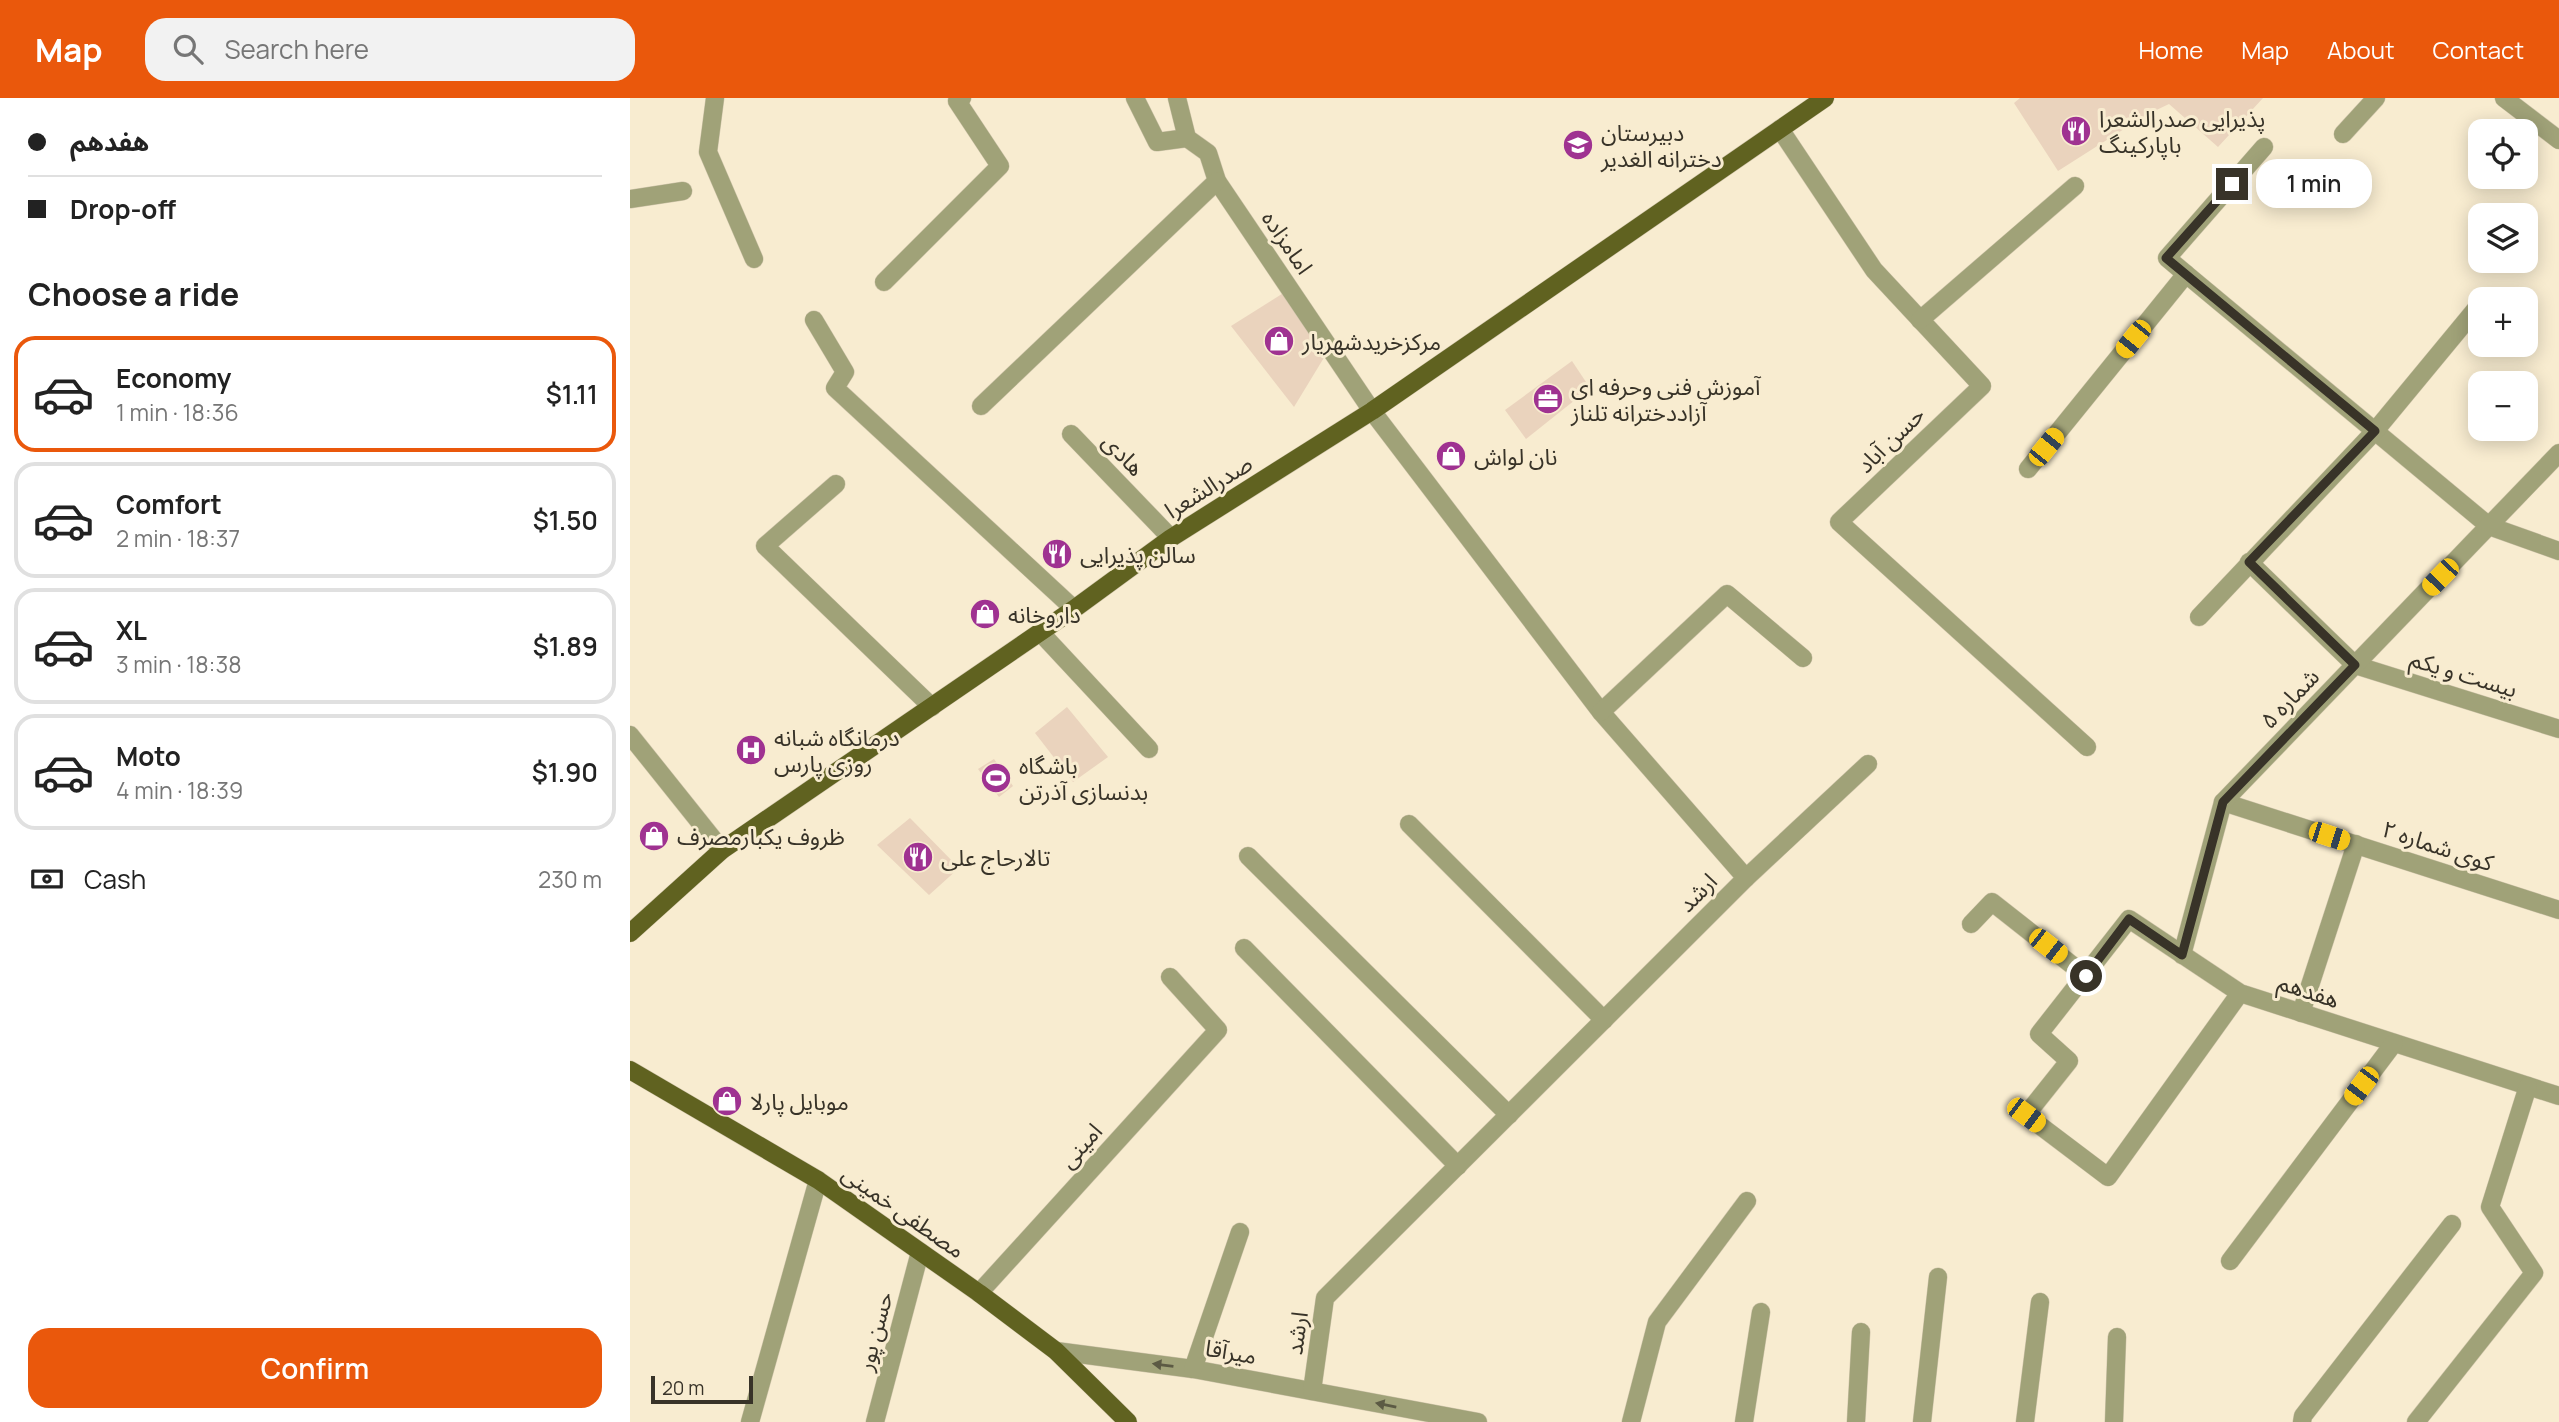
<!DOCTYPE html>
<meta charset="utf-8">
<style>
:root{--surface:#fff;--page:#f2f2f2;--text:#222;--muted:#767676;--line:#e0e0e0;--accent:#ea580c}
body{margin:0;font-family:Manrope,"Noto Sans Arabic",sans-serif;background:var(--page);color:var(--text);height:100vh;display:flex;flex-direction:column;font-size:26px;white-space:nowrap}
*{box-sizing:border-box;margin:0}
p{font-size:23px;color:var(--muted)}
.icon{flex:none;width:38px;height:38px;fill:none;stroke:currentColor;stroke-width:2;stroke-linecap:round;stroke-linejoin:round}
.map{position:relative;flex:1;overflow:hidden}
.drawer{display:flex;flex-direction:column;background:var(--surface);width:630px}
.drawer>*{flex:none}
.top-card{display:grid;align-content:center;height:154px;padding:0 28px;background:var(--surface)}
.buttons{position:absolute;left:1838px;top:21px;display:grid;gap:14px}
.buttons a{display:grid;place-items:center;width:70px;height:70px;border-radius:14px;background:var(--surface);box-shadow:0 4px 18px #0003;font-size:35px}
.scale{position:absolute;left:21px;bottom:18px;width:102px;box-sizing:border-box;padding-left:7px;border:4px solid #383328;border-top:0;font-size:19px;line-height:24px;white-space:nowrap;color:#383328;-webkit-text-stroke:5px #f8ecd0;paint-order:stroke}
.end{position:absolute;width:32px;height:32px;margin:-16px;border:9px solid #383328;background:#fff;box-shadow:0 0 0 4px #fff}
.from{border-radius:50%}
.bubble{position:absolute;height:49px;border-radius:21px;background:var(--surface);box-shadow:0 4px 18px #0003;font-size:23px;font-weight:600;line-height:49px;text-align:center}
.car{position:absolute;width:21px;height:42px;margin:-21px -10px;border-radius:9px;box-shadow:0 0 5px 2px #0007;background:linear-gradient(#f5c518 24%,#345 0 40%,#f5c518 0 76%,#345 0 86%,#f5c518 0)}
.top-card b{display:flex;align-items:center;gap:24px;height:66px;font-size:26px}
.top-card b+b{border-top:2px solid var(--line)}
.top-card i{width:18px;height:18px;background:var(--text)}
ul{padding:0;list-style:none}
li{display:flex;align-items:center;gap:21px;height:116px;margin:0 14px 10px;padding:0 14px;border:4px solid var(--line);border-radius:21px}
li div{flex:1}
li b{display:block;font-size:26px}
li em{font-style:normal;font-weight:600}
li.active{border-color:var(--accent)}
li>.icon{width:63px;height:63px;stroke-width:1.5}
h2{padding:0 28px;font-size:32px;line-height:84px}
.pay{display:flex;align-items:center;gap:18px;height:77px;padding:0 28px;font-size:26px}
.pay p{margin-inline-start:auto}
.action{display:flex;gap:14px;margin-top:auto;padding:14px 28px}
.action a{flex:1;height:80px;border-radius:21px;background:var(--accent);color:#fff;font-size:28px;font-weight:600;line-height:80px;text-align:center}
header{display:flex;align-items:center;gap:42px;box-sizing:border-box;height:98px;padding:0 35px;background:var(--accent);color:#fff}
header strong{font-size:33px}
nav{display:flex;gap:38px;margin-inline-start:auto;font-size:24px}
.search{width:490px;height:63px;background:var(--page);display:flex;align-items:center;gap:18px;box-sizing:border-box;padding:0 24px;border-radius:21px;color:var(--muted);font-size:26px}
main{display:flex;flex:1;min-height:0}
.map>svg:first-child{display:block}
</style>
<header>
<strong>Map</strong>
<div class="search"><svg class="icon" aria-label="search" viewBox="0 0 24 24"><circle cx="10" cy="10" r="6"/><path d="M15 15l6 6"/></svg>Search here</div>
<nav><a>Home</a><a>Map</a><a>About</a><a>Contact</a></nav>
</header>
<main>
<section class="drawer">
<div class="top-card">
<b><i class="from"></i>هفدهم</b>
<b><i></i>Drop-off</b>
</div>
<h2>Choose a ride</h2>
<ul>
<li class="active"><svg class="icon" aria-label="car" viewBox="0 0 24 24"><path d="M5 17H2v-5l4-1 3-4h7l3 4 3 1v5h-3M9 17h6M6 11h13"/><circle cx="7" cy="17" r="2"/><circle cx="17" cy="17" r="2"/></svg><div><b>Economy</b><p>1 min · 18:36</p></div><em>$1.11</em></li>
<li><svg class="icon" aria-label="car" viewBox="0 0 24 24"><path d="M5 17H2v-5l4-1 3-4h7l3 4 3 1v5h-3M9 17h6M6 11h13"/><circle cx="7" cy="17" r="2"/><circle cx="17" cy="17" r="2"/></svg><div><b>Comfort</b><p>2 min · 18:37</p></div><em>$1.50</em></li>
<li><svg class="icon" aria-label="car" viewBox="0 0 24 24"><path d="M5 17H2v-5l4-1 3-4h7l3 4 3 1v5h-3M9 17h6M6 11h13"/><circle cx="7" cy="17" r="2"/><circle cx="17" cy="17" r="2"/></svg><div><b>XL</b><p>3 min · 18:38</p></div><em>$1.89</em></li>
<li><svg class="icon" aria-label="car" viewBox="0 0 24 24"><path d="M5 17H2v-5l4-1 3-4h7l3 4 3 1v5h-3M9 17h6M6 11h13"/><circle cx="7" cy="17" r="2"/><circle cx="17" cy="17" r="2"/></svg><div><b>Moto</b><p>4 min · 18:39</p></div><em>$1.90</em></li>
</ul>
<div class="pay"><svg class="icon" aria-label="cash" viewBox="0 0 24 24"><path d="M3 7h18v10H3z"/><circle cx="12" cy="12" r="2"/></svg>Cash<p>230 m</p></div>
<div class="action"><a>Confirm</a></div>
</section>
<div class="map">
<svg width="1929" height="1324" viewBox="0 0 1929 1324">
<rect width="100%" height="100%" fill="#f8ecd0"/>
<g fill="#ead3bd">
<path d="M1390,0h243l-45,49 -49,-43 -23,11 -88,56 -44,-68z"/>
<path d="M655,194l40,64 -31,51 -63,-81z"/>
<path d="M942,263l18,27 -64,51 -21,-29z"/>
<path d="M437,609l41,50 -35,25 -38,-49z"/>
<path d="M364,661l19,27 -14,11 -21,-28z"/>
<path d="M280,720l49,50 -30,27 -52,-50z"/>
</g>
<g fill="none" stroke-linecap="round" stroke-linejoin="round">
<g stroke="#d2c7ae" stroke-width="19">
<g id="minor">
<path d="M85,0l-7,54 46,107"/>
<path d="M505,0l22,44 30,-4"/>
<path d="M547,0l10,40 21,15 9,28 155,230 229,301 145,166"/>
<path d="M1874,0l55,42"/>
<path d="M1150,31l94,141 108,116 -143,136 248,225"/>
<path d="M1713,36l33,-36"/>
<path d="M0,101l53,-8"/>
<path d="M1556,176l-19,-16 97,-111"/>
<path d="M254,184l116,-116 -43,-65 5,-3"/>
<path d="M184,222l31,52 -10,16 239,221"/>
<path d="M1290,222l155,-134"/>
<path d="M351,308l236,-225"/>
<path d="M441,336l100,104"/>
<path d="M1398,371l158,-195 303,252 70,25"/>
<path d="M206,386l-71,62 167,161"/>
<path d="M1619,464l106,103 204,64"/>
<path d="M1569,519l176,-186 105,-127"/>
<path d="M410,534l109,117"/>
<path d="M971,614l126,-118 76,64"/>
<path d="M0,637l92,115"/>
<path d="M1593,704l336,108"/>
<path d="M779,726l195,196"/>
<path d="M618,758l261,259"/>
<path d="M1341,826l21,-22 94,74"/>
<path d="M614,850l214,218"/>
<path d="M1552,857l41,-153 336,-349"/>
<path d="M1610,895l-132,184 -82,-62 43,-54 -30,-27 90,-115 111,74 319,103"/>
<path d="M1671,915l55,-169"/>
<path d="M1600,1163l164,-218"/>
<path d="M349,1195l239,-263 -48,-53"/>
<path d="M426,1253l137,18 285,53"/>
<path d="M563,1271l47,-137"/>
<path d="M682,1293l13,-93 421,-420 122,-114"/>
<path d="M120,1324l68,-242"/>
<path d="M245,1324l45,-170"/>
<path d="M1001,1324l26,-100 90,-121"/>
<path d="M1114,1324l17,-110"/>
<path d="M1226,1324l5,-90"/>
<path d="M1292,1324l16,-145"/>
<path d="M1395,1324l15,-120"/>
<path d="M1484,1324l3,-85"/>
<path d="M1672,1324l1,-6 149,-192"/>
<path d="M1786,1324l118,-149 -44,-66 38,-121"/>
</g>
</g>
<g stroke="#d2c7ae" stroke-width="19">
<g id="major">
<path d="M0,835l92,-83 352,-241 97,-71 201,-127 453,-313"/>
<path d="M0,972l188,110 161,113 77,58 72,71"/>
</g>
</g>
<use href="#minor" stroke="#a0a278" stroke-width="18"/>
<use href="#major" stroke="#606220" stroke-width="18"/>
</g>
<defs><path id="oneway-solid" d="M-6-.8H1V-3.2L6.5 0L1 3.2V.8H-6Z" transform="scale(1.75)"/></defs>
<g fill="#5c5a44">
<use href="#oneway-solid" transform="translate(533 1267) rotate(-173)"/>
<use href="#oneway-solid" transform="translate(756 1307) rotate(-169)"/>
</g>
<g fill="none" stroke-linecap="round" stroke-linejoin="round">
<path stroke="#383328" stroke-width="9" d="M1456,878l43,-57 53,36 41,-153 132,-137 -106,-103 126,-131 -209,-173 66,-74"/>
</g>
<defs>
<g id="restaurant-disc" transform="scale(1.575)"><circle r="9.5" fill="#9f3291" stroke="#f8ecd0"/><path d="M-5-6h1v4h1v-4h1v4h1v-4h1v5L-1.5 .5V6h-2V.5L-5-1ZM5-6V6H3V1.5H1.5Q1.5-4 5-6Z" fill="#fff"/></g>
<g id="school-disc" transform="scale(1.575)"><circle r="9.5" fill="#9f3291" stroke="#f8ecd0"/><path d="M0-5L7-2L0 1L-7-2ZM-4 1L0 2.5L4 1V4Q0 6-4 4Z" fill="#fff"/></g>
<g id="shop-disc" transform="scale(1.575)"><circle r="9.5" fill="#9f3291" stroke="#f8ecd0"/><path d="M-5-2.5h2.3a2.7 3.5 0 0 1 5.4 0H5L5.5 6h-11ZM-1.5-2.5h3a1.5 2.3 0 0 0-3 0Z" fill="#fff"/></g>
<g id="office-disc" transform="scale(1.575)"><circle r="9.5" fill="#9f3291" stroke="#f8ecd0"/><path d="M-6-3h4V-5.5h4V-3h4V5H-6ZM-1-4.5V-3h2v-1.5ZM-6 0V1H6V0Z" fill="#fff"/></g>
<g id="hospital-disc" transform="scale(1.575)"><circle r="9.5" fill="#9f3291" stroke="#f8ecd0"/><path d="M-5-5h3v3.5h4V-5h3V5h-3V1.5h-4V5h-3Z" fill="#fff"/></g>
<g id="stadium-disc" transform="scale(1.575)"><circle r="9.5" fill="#9f3291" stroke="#f8ecd0"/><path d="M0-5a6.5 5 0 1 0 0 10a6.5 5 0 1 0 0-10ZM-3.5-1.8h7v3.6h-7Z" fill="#fff"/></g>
</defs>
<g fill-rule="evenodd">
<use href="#restaurant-disc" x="1446" y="33"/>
<use href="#school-disc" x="948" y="47"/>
<use href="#shop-disc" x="649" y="243"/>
<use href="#office-disc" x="918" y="301"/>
<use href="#shop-disc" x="821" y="358"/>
<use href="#restaurant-disc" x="427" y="456"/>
<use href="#shop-disc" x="355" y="516"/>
<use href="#hospital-disc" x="121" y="652"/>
<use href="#stadium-disc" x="366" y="680"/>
<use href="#shop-disc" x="24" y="738"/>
<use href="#restaurant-disc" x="288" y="759"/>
<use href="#shop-disc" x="97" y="1003"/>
</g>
<g text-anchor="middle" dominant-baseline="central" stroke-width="6" stroke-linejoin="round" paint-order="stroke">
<g font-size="23" fill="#383328" stroke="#f8ecd0" text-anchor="start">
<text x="1469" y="20">پذیرایی صدرالشعرا<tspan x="1469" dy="26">باپارکینگ</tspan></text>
<text x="971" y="34">دبیرستان<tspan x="971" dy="26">دخترانه الغدیر</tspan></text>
<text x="672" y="243">مرکزخریدشهریار</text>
<text x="941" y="288">آموزش فنی وحرفه ای<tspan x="941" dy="26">آزاددخترانه تلناز</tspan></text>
<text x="844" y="358">نان لواش</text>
<text x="450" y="456">سالن پذیرایی</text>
<text x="378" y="516">داروخانه</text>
<text x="144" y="639">درمانگاه شبانه<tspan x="144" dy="26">روزی پارس</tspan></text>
<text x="389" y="667">باشگاه<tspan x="389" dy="26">بدنسازی آذرتن</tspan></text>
<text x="47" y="738">ظروف یکبارمصرف</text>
<text x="311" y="759">تالارحاج علی</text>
<text x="120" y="1003">موبایل پارلا</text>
</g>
<g font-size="23" fill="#383328" stroke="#f8ecd0">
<text transform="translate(658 144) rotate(56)">امامزاده</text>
<text transform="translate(1260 341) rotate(-44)">حسن آباد</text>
<text transform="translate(494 356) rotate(46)">هادی</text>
<text transform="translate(578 388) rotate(-32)">صدرالشعرا</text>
<text transform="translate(1834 575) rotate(17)">بیست و یکم</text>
<text transform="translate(1659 600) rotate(-46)">شماره ۵</text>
<text transform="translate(1808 747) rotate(18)">کوی شماره ۲</text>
<text transform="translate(1067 794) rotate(-45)">ارشد</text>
<text transform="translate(1679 892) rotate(18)">هفدهم</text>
<text transform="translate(450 1047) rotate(-48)">امینی</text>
<text transform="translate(274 1113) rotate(35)">مصطفی خمینی</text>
<text transform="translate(244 1233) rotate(-75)">حسن پور</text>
<text transform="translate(666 1235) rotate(-82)">ارشد</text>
<text transform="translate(601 1253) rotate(10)">میرآقا</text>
</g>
</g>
</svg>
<div class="buttons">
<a><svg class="icon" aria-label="locate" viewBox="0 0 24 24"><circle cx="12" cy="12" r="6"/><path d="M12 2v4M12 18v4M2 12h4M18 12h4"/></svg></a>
<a><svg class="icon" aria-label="layers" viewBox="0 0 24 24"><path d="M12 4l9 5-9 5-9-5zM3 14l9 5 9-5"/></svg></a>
<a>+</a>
<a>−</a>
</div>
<div class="scale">20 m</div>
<i class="end from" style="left:1456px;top:878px"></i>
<i class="end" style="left:1602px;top:86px"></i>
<div class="bubble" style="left:1626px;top:61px;width:116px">1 min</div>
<i class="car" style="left:1503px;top:241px;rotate:219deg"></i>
<i class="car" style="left:1416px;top:349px;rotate:39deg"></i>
<i class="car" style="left:1810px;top:479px;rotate:224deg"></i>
<i class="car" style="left:1699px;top:738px;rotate:108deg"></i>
<i class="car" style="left:1418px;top:848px;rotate:128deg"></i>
<i class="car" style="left:1731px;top:988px;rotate:217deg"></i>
<i class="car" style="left:1396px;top:1017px;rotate:127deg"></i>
</div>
</main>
